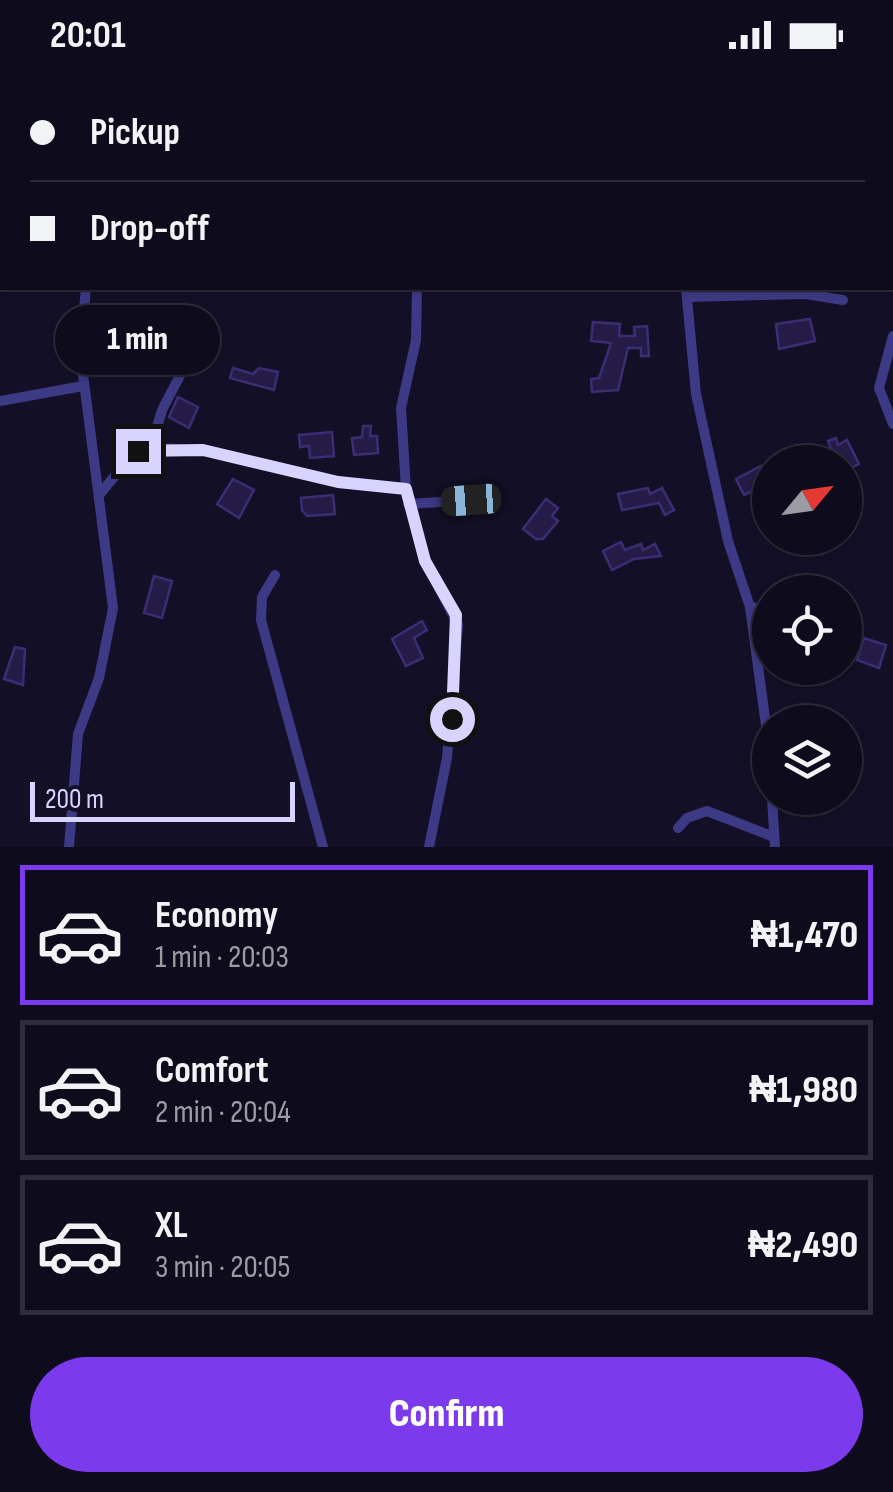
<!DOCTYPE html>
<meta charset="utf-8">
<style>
:root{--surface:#0e0b1c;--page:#1c1929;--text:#f1f3f6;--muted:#9b9ba3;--line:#2e2b3b;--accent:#7c3aed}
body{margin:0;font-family:"Sofia Sans Condensed",sans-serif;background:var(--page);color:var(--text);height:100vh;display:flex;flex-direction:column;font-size:38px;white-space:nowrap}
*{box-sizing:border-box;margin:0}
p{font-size:32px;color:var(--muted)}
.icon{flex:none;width:55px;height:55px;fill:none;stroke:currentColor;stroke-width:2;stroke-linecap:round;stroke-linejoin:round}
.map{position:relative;height:777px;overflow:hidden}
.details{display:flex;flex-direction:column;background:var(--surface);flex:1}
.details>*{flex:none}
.banner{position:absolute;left:0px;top:0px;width:895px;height:220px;box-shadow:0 2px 8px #0004,0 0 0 2px var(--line);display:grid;align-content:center;height:220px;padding:0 30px;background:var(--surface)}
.needle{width:65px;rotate:61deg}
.controls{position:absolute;left:752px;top:375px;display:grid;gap:20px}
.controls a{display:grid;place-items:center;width:110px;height:110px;border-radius:50%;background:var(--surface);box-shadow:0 2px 8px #0004,0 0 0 2px var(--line);font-size:50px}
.scale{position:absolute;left:30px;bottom:25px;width:265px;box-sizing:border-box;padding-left:10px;border:5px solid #d9d4ff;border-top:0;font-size:28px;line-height:35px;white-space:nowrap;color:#d9d4ff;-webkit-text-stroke:8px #130f26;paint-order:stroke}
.end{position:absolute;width:45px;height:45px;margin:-22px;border:12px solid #d9d4ff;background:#111;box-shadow:0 0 0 5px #111}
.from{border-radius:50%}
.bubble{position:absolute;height:70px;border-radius:35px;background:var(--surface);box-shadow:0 2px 8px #0004,0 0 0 2px var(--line);font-size:32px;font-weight:800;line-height:70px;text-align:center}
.car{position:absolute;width:30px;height:60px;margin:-30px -15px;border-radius:12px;box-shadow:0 0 8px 2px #0007;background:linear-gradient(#222 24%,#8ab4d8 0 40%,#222 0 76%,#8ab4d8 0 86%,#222 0)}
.banner b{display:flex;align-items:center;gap:35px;height:95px;font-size:38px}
.banner b+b{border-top:2px solid var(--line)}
.banner i{width:25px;height:25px;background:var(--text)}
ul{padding:18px 0 0;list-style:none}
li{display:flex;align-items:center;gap:30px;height:140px;margin:0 20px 15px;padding:0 10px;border:5px solid var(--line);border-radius:0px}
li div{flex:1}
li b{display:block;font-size:38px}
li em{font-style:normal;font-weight:800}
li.active{border-color:var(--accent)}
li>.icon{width:90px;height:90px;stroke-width:1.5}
.primary-button{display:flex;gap:20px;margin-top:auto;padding:20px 30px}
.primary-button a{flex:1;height:115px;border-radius:60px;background:var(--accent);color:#fff;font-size:40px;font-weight:800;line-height:115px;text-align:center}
.status{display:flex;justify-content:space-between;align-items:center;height:70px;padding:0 50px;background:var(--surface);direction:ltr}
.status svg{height:28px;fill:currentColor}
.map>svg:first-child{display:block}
</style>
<div class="status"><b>20:01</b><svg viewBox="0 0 49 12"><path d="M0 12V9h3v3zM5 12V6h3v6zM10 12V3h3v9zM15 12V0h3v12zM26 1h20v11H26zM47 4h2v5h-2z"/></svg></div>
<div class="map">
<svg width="893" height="777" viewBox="0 0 893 777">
<rect width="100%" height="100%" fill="#130f26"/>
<g fill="#241b47" stroke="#3b2d73" stroke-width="2.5">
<path d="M810,249l5,22 -36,8 -3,-25z"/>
<path d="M593,252l27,2 -1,12h16l-1,-9 13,-1 2,30h-8v-8h-13l-10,42 -26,2 -1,-13 8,-1 12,-35 -20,-2z"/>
<path d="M233,298l20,6 6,-6 19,4 -4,18 -44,-12z"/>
<path d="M178,327l20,10 -9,21 -20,-11z"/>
<path d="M363,356h8l-1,10h7l1,17 -24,2 -2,-17 10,-1z"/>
<path d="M332,362l2,24 -24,2 -1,-12 -9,1 -1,-12z"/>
<path d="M836,368l2,7 9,-5 12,24 -14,7v-9h-9l-8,-21z"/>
<path d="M761,396l8,17 -25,12 -8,-16z"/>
<path d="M233,409l21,11 -15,28 -22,-14z"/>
<path d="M648,418l2,6 12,-6 12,22 -9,5 -6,-12 -37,7 -4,-16z"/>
<path d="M333,425l2,19 -28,2 -5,-6 -1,-12z"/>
<path d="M546,429l12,9 -6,8 6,5 -15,18h-7l-13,-10z"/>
<path d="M621,472l4,8 16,-6 2,6 12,-6 6,12 -27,3 -22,11 -9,-19z"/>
<path d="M154,506l18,5 -10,37 -18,-5z"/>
<path d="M422,551l5,9 -13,8 9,20 -17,8 -14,-27z"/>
<path d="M864,568l22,7 -7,23 -22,-8z"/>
<path d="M15,577l10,2 -2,36 -19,-6z"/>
</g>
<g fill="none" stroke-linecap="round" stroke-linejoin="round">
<g stroke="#3d3a85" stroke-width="10">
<path d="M872,2l13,-2"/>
<path d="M892,130l1,2"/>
<path d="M0,143l2,-1"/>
<path d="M417,218l-1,52 -15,68 5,81 19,72 33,64 -11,133 -18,89"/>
<path d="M686,218l10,106 32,147 22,66 20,148"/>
<path d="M687,227l119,-3 37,6"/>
<path d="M893,266l-14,52 14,36"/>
<path d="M0,331l83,-15"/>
<path d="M151,378l11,-38 36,-69"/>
<path d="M100,424l27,-33 24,-13 52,2 135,32 68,7"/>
<path d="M408,434l63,-4"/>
<path d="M275,505l-13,22 -1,23 62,227"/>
<path d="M750,537l20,3"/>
<path d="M772,728l3,49"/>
<path d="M678,758l9,-10 20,-7 67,26"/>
<path d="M69,777l9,-113 21,-56 14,-70 -33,-257 6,-63"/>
</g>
</g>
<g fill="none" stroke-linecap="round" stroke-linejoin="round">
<path stroke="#d9d4ff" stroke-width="12" d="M138,381l65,-1 135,32 68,7 19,72 31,54 -4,104"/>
</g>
</svg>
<div class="controls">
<a><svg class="needle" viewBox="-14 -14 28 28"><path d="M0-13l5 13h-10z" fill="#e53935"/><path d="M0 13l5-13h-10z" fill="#9b9ba3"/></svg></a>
<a><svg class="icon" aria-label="locate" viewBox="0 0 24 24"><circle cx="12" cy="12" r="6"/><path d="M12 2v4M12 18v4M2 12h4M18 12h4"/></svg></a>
<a><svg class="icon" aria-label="layers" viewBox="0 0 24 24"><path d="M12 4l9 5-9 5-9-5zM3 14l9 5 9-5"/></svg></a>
</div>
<div class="scale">200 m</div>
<i class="end from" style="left:452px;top:649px"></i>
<i class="end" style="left:138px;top:381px"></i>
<div class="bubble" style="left:55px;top:235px;width:165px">1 min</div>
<i class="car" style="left:471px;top:430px;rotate:266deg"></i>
<div class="banner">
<b><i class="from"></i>Pickup</b>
<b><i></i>Drop-off</b>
</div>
</div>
<section class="details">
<ul>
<li class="active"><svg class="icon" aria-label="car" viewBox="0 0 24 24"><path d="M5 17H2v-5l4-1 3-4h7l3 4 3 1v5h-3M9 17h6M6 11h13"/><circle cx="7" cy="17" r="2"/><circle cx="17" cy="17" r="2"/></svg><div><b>Economy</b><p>1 min · 20:03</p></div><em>₦1,470</em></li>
<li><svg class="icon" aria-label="car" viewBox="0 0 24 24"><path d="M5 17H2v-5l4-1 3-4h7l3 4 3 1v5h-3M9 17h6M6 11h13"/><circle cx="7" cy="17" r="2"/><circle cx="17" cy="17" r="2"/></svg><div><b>Comfort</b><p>2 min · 20:04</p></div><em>₦1,980</em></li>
<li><svg class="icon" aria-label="car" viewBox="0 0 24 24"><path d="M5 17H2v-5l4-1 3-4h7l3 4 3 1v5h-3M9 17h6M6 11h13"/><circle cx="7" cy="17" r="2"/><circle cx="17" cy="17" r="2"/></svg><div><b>XL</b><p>3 min · 20:05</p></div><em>₦2,490</em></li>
</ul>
<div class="primary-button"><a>Confirm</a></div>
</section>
